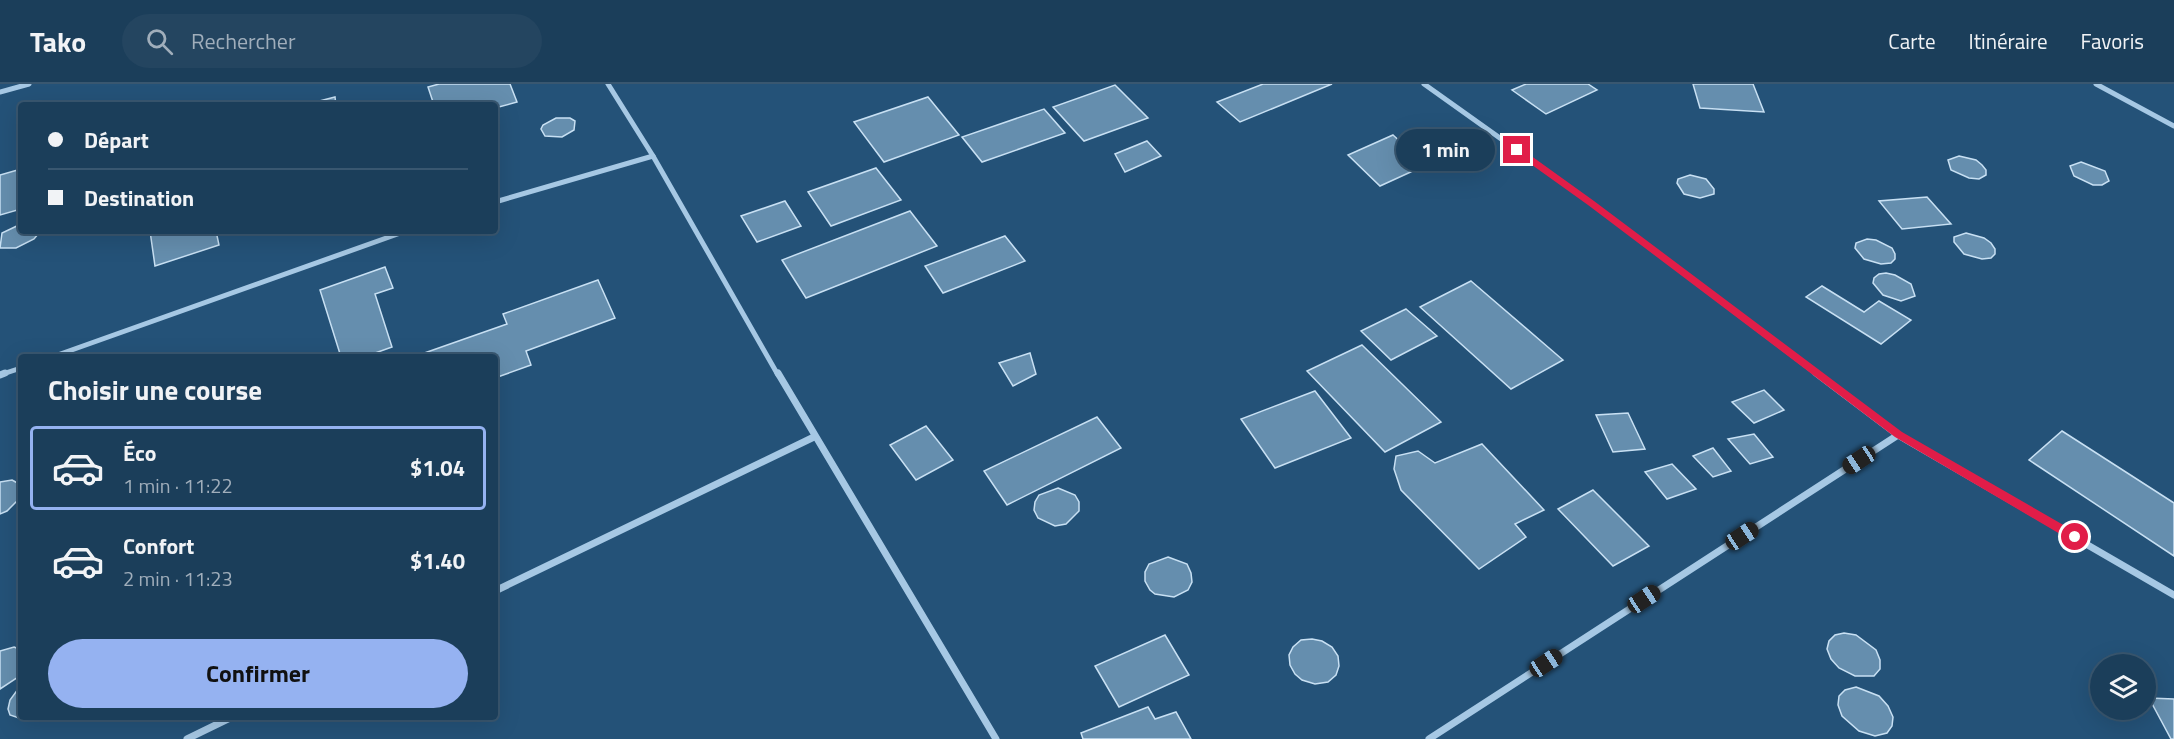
<!DOCTYPE html>
<html lang="fr">
<meta charset="utf-8">
<style>
:root{--surface:#1b3e5a;--page:#244560;--text:#f1f3f6;--muted:#a0aebb;--line:#395770;--accent:#95b2f1}
body{margin:0;font-family:"Titillium Web",sans-serif;background:var(--page);color:var(--text);height:100vh;display:flex;flex-direction:column;font-size:22px;white-space:nowrap}
*{box-sizing:border-box;margin:0}
p{font-size:20px;color:var(--muted)}
.icon{flex:none;width:33px;height:33px;fill:none;stroke:currentColor;stroke-width:2;stroke-linecap:round;stroke-linejoin:round}
.map{position:relative;flex:1;overflow:hidden}
.details{position:absolute;left:18px;top:270px;width:480px;height:366px;display:flex;flex-direction:column;background:var(--surface);border-radius:6px;box-shadow:0 6px 24px #0002,0 0 0 2px var(--line)}
.details>*{flex:none}
.hud{position:absolute;left:18px;top:18px;width:480px;height:132px;border-radius:6px;box-shadow:0 6px 24px #0002,0 0 0 2px var(--line);display:grid;align-content:center;height:132px;padding:0 30px;background:var(--surface)}
.controls{position:absolute;left:2090px;top:570px;display:grid;gap:12px}
.controls a{display:grid;place-items:center;width:66px;height:66px;border-radius:50%;background:var(--surface);box-shadow:0 6px 24px #0002,0 0 0 2px var(--line);font-size:30px}
.end{position:absolute;width:27px;height:27px;margin:-14px;border:8px solid #e11d48;background:#fff;box-shadow:0 0 0 3px #fff}
.from{border-radius:50%}
.bubble{position:absolute;height:42px;border-radius:21px;background:var(--surface);box-shadow:0 6px 24px #0002,0 0 0 2px var(--line);font-size:20px;font-weight:700;line-height:42px;text-align:center}
.car{position:absolute;width:18px;height:36px;margin:-18px -9px;border-radius:8px;box-shadow:0 0 4px 2px #0007;background:linear-gradient(#222 24%,#8ab4d8 0 40%,#222 0 76%,#8ab4d8 0 86%,#222 0)}
.hud b{display:flex;align-items:center;gap:21px;height:57px;font-size:22px}
.hud b+b{border-top:2px solid var(--line)}
.hud i{width:15px;height:15px;background:var(--text)}
ul{padding:0;list-style:none}
li{display:flex;align-items:center;gap:18px;height:84px;margin:0 12px 9px;padding:0 18px;border:3px solid transparent;border-radius:6px}
li div{flex:1}
li b{display:block;font-size:22px}
li em{font-style:normal;font-weight:700}
li.active{border-color:var(--accent)}
li>.icon{width:54px;height:54px;stroke-width:1.5}
h2{padding:0 30px;font-size:27px;line-height:72px}
.cta{display:flex;gap:12px;margin-top:auto;padding:12px 30px}
.cta a{flex:1;height:69px;border-radius:36px;background:var(--accent);color:#111;font-size:24px;font-weight:700;line-height:69px;text-align:center}
header{display:flex;align-items:center;gap:36px;box-sizing:border-box;height:84px;padding:0 30px;background:var(--surface);border-bottom:2px solid var(--line)}
header strong{font-size:28px}
nav{display:flex;gap:33px;margin-inline-start:auto;font-size:21px}
.search{width:420px;height:54px;background:var(--page);display:flex;align-items:center;gap:15px;box-sizing:border-box;padding:0 21px;border-radius:33px;color:var(--muted);font-size:22px}
.map>svg:first-child{display:block}
</style>
<header>
<strong>Tako</strong>
<div class="search"><svg class="icon" aria-label="search" viewBox="0 0 24 24"><circle cx="10" cy="10" r="6"/><path d="M15 15l6 6"/></svg>Rechercher</div>
<nav><a>Carte</a><a>Itinéraire</a><a>Favoris</a></nav>
</header>
<div class="map">
<svg width="2174" height="655" viewBox="0 0 2174 655">
<rect width="100%" height="100%" fill="#245278"/>
<g fill="#658eae" stroke="#c8e0f3" stroke-width="1.5">
<path d="M439,0h71l7,18 -22,6v-3h-61l-6,-18z"/>
<path d="M1263,0h69l-92,38 -23,-20z"/>
<path d="M1526,0h62l9,6 -51,24 -34,-24z"/>
<path d="M1693,0h60l11,28 -64,-4z"/>
<path d="M1115,1l33,33 -64,23 -31,-34z"/>
<path d="M335,13l1,8h-32z"/>
<path d="M928,13l31,38 -75,27 -30,-40z"/>
<path d="M1044,25l21,24 -83,29 -20,-25z"/>
<path d="M556,34h14l5,3 -1,9 -12,7 -17,-1 -4,-7 2,-4z"/>
<path d="M1393,51l33,30 -46,21 -32,-31z"/>
<path d="M1147,57l14,15 -36,16 -10,-18z"/>
<path d="M1959,72l17,4 6,5 4,5v5l-7,4 -10,-1 -18,-8 -3,-10z"/>
<path d="M2081,78l24,9 4,10 -7,4h-9l-19,-9 -4,-10z"/>
<path d="M876,84l25,32 -70,26 -23,-34z"/>
<path d="M21,85v40l-21,6v-40z"/>
<path d="M1690,91l16,4 8,10v5l-14,4 -16,-4 -7,-11 1,-4z"/>
<path d="M1927,113l24,27 -49,5 -23,-28z"/>
<path d="M785,117l16,25 -44,16 -16,-26z"/>
<path d="M910,127l27,35 -131,52 -24,-38z"/>
<path d="M21,140v7h18v2l-5,6 -18,9h-16l2,-15z"/>
<path d="M150,147h66l3,14 -64,21z"/>
<path d="M1966,149l18,5 7,5 4,6v5l-4,4 -9,1 -18,-5 -10,-12v-5z"/>
<path d="M1005,152l20,25 -82,32 -18,-27z"/>
<path d="M1867,155l9,1 16,8 3,6v5l-4,4 -10,1 -17,-5 -9,-11 1,-5z"/>
<path d="M385,183l8,21 -18,6 17,53 -28,10h-23l-21,-67z"/>
<path d="M1886,189l9,2 16,9 4,12 -14,5 -18,-6 -10,-12 1,-5 5,-4z"/>
<path d="M598,196l17,38 -89,33 5,14 -36,13v-21h-82l94,-33 -4,-10z"/>
<path d="M1471,197l92,79 -52,29 -91,-82z"/>
<path d="M1822,202l42,26 15,-11 32,19 -30,24 -75,-47z"/>
<path d="M1406,225l31,27 -46,24 -30,-29z"/>
<path d="M1362,261l79,77 -56,30 -78,-81z"/>
<path d="M1030,269l6,21 -23,12 -14,-23z"/>
<path d="M1764,306l20,20 -30,13 -22,-21z"/>
<path d="M1315,307l36,47 -76,30 -34,-49z"/>
<path d="M1628,329l17,36 -32,3 -17,-37z"/>
<path d="M1097,333l24,31 -114,57 -23,-34z"/>
<path d="M926,342l27,34 -37,20 -26,-35z"/>
<path d="M2062,347l112,72v53l-145,-96z"/>
<path d="M1754,350l19,23 -23,7 -22,-25z"/>
<path d="M1482,360l62,66 -29,14 11,13 -47,32 -78,-79 -7,-21 2,-13 22,-5 17,12z"/>
<path d="M1713,364l18,23 -18,6 -20,-21z"/>
<path d="M1672,380l24,25 -29,10 -22,-27z"/>
<path d="M12,396l9,5v12l-14,14 -7,3v-32z"/>
<path d="M1058,404l17,7 4,7v9l-13,13 -11,2 -17,-8 -4,-8 1,-8 4,-7z"/>
<path d="M1593,406l56,56 -36,20 -55,-57z"/>
<path d="M1168,473l19,7 4,9 1,9 -4,8 -14,7 -19,-3 -5,-4 -5,-9v-9l4,-8z"/>
<path d="M1844,549l12,2 20,15 4,10v9l-6,7h-19l-16,-8 -8,-9 -4,-10 2,-8 6,-6z"/>
<path d="M1165,551l24,40 -70,32 -24,-41z"/>
<path d="M1312,555l10,2 10,6 6,9 1,10 -3,9 -8,7 -13,2 -13,-4 -7,-6 -5,-9 -1,-10 4,-8 8,-7z"/>
<path d="M14,563l7,3v25l-21,14v-38z"/>
<path d="M21,601v32h13l-12,2 -12,-4 -2,-6 2,-9z"/>
<path d="M1856,603l23,9 9,10 5,11 -1,9 -5,7 -12,3 -16,-5 -17,-15 -4,-11 1,-9 6,-6z"/>
<path d="M2149,614l25,1v40h-3z"/>
<path d="M1148,623l7,12 21,-7 15,27h-108l-2,-6z"/>
</g>
<g fill="none" stroke-linecap="round" stroke-linejoin="round">
<g stroke="#a6c8e4" stroke-width="5">
<path d="M608,0l45,72 125,219"/>
<path d="M1424,0l167,119 227,172"/>
<path d="M2096,0l78,42"/>
<path d="M0,8l29,-8"/>
<path d="M495,118l158,-46"/>
<path d="M52,273l354,-126"/>
<path d="M0,291l21,-7"/>
</g>
<g stroke="#a6c8e4" stroke-width="7">
<path d="M778,289l218,366"/>
<path d="M1816,289l82,62 276,160"/>
<path d="M0,291l5,-2"/>
<path d="M495,507l319,-154"/>
<path d="M187,655l45,-22"/>
<path d="M1429,655l469,-304"/>
</g>
</g>
<path fill="#e11d48" d="M1514,64h6l74,53 308,231 177,102v7h-7l-177,-104 -307,-232 -74,-53z"/>
</svg>
<div class="controls">
<a><svg class="icon" aria-label="layers" viewBox="0 0 24 24"><path d="M12 4l9 5-9 5-9-5zM3 14l9 5 9-5"/></svg></a>
</div>
<i class="end from" style="left:2075px;top:453px"></i>
<i class="end" style="left:1517px;top:66px"></i>
<div class="bubble" style="left:1396px;top:45px;width:99px">1 min</div>
<i class="car" style="left:1859px;top:376px;rotate:237deg"></i>
<i class="car" style="left:1742px;top:452px;rotate:57deg"></i>
<i class="car" style="left:1644px;top:515px;rotate:57deg"></i>
<i class="car" style="left:1546px;top:579px;rotate:57deg"></i>
<div class="hud">
<b><i class="from"></i>Départ</b>
<b><i></i>Destination</b>
</div>
<section class="details">
<h2>Choisir une course</h2>
<ul>
<li class="active"><svg class="icon" aria-label="car" viewBox="0 0 24 24"><path d="M5 17H2v-5l4-1 3-4h7l3 4 3 1v5h-3M9 17h6M6 11h13"/><circle cx="7" cy="17" r="2"/><circle cx="17" cy="17" r="2"/></svg><div><b>Éco</b><p>1 min · 11:22</p></div><em>$1.04</em></li>
<li><svg class="icon" aria-label="car" viewBox="0 0 24 24"><path d="M5 17H2v-5l4-1 3-4h7l3 4 3 1v5h-3M9 17h6M6 11h13"/><circle cx="7" cy="17" r="2"/><circle cx="17" cy="17" r="2"/></svg><div><b>Confort</b><p>2 min · 11:23</p></div><em>$1.40</em></li>
</ul>
<div class="cta"><a>Confirmer</a></div>
</section>
</div>
